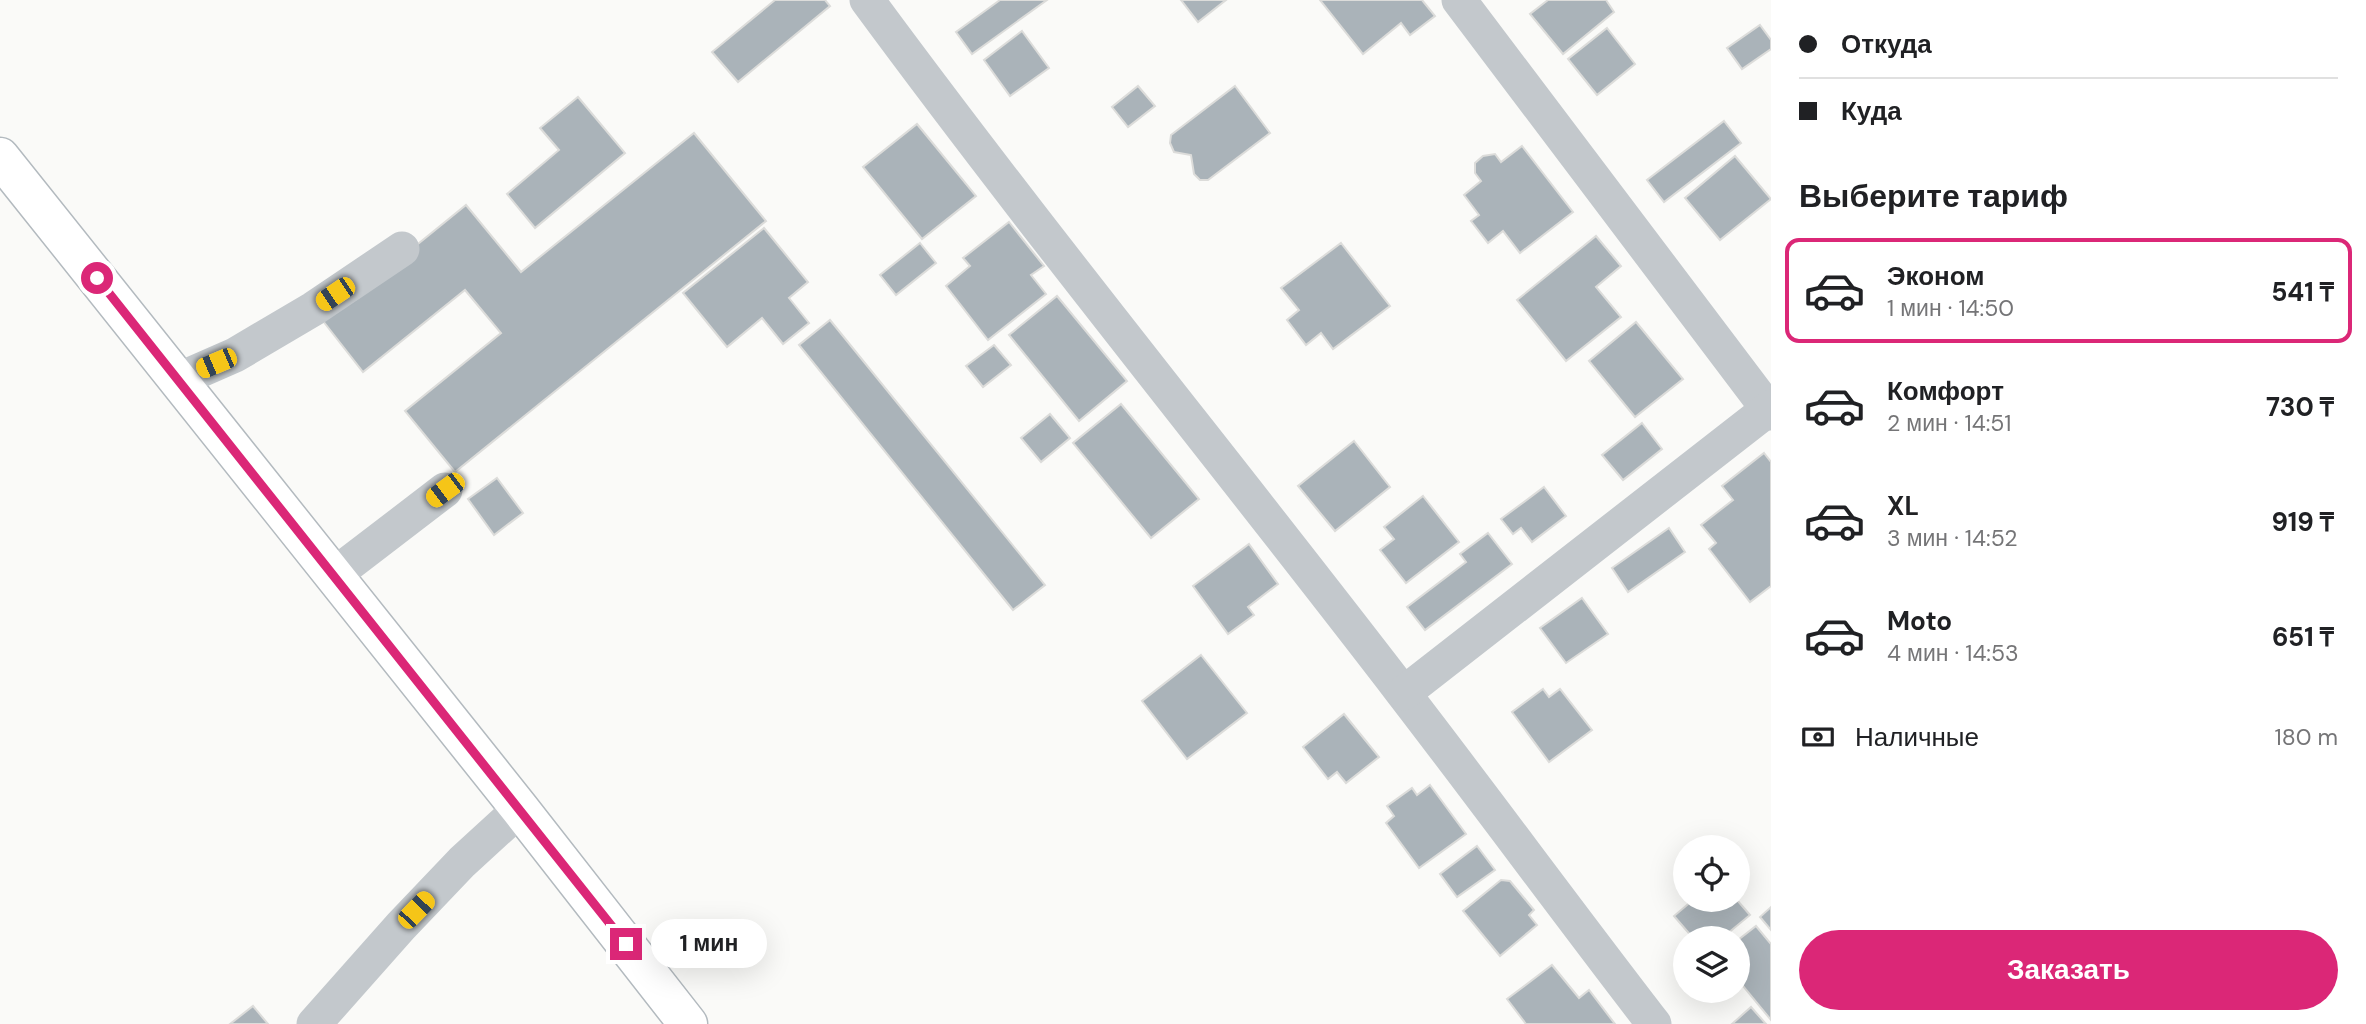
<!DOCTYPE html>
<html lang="ru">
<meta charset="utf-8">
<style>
:root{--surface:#fff;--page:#f6f6f6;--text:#202124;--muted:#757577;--line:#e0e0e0;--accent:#db2777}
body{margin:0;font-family:"DM Sans",sans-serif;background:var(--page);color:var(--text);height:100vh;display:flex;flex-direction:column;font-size:26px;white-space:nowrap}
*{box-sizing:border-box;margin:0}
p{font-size:23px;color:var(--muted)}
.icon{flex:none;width:38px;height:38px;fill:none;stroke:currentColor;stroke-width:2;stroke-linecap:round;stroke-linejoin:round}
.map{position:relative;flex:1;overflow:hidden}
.side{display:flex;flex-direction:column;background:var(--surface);width:595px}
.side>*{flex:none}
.hud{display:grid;align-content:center;height:154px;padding:0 28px;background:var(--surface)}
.controls{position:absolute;left:1673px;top:835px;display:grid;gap:14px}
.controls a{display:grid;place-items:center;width:77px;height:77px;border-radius:50%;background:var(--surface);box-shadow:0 7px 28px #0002;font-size:35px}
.end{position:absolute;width:32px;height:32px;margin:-16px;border:9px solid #db2777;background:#fff;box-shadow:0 0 0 4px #fff}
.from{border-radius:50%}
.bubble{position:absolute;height:49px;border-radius:24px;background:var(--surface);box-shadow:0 7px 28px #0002;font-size:23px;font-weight:700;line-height:49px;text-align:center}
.car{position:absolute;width:21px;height:42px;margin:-21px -10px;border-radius:9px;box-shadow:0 0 5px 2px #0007;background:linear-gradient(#f5c518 24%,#345 0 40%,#f5c518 0 76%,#345 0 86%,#f5c518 0)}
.hud b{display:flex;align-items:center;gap:24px;height:66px;font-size:26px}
.hud b+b{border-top:2px solid var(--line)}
.hud i{width:18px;height:18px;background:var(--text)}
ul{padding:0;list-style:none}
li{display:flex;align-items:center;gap:21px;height:105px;margin:0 14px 10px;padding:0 14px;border:4px solid transparent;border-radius:14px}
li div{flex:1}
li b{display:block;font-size:26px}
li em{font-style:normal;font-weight:700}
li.active{border-color:var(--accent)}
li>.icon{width:63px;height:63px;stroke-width:1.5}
h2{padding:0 28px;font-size:32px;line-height:84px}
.pay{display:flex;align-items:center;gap:18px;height:77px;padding:0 28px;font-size:26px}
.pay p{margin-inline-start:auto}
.button{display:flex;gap:14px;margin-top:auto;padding:14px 28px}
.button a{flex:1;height:80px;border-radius:42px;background:var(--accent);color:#fff;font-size:28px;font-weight:700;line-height:80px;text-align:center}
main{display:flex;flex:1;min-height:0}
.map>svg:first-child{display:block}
</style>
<main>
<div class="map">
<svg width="1771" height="1024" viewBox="0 0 1771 1024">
<rect width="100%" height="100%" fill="#fafaf8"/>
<g fill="#aab3b9" stroke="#dcdcda" stroke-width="2">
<path d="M775,0h50l5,6 -92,76 -26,-30z"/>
<path d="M1000,0h47l-75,54 -16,-22z"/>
<path d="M1181,0h45l-28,22z"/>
<path d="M1320,0h102l13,16 -25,19 -9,-12 -38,31z"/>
<path d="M1548,0h58l8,12 -51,42 -33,-40z"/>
<path d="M1760,25l11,15v9l-29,20 -15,-21z"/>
<path d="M1607,28l28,36 -38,31 -29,-36z"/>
<path d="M1022,31l27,37 -39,28 -26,-36z"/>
<path d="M1138,86l17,20 -27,21 -16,-20z"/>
<path d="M1235,86l35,47 -62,47h-8l-6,-6 -3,-19 -17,-3 -4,-9 1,-8z"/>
<path d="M578,97l47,56 -90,75 -28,-34 52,-44 -19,-22z"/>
<path d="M1724,121l17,22 -77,59 -17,-22z"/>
<path d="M917,124l59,72 -54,43 -59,-72z"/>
<path d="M694,133l72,88 -311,251 -50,-61 96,-78 -36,-43 -102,82 -40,-51 143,-116 55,67z"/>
<path d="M1522,146l51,66 -53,41 -17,-22 -15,12 -17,-22 8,-6 -15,-20 17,-14 -6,-8v-10l8,-7 12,-2 6,8z"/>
<path d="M1735,156l36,43 -51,41 -35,-42z"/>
<path d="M1009,222l35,44 -13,9 15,19 -58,46 -42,-54 24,-20 -7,-8z"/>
<path d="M764,228l44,54 -19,16 20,25 -26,21 -21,-26 -35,29 -44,-54z"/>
<path d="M1596,236l25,30 -25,21 25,30 -55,44 -49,-61z"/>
<path d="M920,243l16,20 -40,32 -16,-20z"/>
<path d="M1341,243l49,63 -57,43 -12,-16 -15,12 -19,-25 12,-10 -18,-22z"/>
<path d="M1057,296l70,85 -48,40 -70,-86z"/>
<path d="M830,320l215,265 -32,25 -214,-265z"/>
<path d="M1636,322l47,57 -48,38 -46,-56z"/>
<path d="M994,345l17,20 -28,22 -17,-21z"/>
<path d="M1121,404l78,95 -48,39 -78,-95z"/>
<path d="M1050,414l20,24 -29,24 -20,-24z"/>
<path d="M1642,423l20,26 -39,31 -21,-25z"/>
<path d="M1354,441l36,46 -55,44 -37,-45z"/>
<path d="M1764,453l7,9v124l-21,16 -41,-53 7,-6 -15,-18 32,-25 -11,-14z"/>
<path d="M497,478l26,35 -29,22 -26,-36z"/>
<path d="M1544,487l22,29 -34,26 -11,-14 -8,6 -12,-15z"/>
<path d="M1423,496l36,46 -53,41 -26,-33 14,-11 -10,-12z"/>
<path d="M1669,528l16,24 -57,40 -16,-24z"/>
<path d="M1488,533l24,31 -87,66 -18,-23 59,-45 -6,-8z"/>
<path d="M1249,544l29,40 -30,23 6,8 -26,19 -35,-48z"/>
<path d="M1582,598l26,36 -42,29 -26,-35z"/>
<path d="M1201,655l46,58 -60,46 -45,-58z"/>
<path d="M1543,689l6,8 11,-8 32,41 -43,32 -37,-50z"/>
<path d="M1344,714l35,43 -33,26 -9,-11 -9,7 -25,-32z"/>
<path d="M1430,785l36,49 -47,34 -33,-45 8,-7 -7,-10 25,-18 5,7z"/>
<path d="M1477,846l18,24 -38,27 -17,-23z"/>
<path d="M1501,880l9,1 24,29 -5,5 8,10 -37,31 -37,-45z"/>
<path d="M1693,900h44l13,15 -28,23h-29l-19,-22z"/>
<path d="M1771,907v23l-11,-13z"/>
<path d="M1756,926l15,18v76l-33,-40v-40z"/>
<path d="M1552,965l27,33 10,-8 26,34h-89l-19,-25z"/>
<path d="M253,1006l15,18h-38z"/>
<path d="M1751,1007l15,17h-34z"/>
</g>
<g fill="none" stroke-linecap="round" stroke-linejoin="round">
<g stroke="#b3babf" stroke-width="41">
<path id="secondary" d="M0,157l520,652 168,215"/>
</g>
<g stroke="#c3c8cc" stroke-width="35">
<path d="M867,0c173,235 358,461 536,693 84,109 166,221 251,331"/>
<path d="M1459,0l312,413"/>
<path d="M178,380l57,-25 78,-46 89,-60"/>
<path d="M334,575l111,-85"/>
<path d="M1404,693l367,-286"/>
<path d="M314,1024l87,-98 61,-64 58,-53"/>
</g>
<use href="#secondary" stroke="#fff" stroke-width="38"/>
</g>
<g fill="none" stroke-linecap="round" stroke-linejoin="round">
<path stroke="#db2777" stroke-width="9" d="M97,278l529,666"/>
</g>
</svg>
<div class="controls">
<a><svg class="icon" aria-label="locate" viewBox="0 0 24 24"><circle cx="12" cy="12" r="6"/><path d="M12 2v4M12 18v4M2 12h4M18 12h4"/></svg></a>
<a><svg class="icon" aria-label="layers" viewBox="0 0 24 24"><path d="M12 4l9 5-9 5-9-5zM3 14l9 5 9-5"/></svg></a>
</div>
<i class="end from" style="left:97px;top:278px"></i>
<i class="end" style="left:626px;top:944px"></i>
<div class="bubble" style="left:651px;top:919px;width:116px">1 мин</div>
<i class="car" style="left:335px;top:294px;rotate:236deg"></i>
<i class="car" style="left:216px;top:363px;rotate:247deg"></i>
<i class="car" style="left:445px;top:490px;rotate:233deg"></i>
<i class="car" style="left:416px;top:910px;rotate:44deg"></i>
</div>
<section class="side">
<div class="hud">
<b><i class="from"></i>Откуда</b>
<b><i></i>Куда</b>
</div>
<h2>Выберите тариф</h2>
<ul>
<li class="active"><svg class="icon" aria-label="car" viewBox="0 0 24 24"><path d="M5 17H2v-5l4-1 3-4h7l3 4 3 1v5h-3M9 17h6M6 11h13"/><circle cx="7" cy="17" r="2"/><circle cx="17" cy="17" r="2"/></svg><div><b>Эконом</b><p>1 мин · 14:50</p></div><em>541 ₸</em></li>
<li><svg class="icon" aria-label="car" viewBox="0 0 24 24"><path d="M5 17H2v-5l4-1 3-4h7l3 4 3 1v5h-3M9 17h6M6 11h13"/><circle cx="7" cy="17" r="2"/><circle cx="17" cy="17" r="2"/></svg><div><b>Комфорт</b><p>2 мин · 14:51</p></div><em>730 ₸</em></li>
<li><svg class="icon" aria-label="car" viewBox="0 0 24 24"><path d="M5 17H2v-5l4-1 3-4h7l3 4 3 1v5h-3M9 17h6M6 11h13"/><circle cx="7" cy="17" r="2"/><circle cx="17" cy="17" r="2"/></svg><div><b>XL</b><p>3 мин · 14:52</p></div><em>919 ₸</em></li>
<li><svg class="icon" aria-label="car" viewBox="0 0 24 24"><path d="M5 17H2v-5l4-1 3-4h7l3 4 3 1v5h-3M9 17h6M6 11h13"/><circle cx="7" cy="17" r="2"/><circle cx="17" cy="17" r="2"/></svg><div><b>Moto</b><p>4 мин · 14:53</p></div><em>651 ₸</em></li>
</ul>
<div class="pay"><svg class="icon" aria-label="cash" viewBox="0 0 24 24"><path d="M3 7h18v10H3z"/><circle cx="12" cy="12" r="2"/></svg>Наличные<p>180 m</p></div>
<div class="button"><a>Заказать</a></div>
</section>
</main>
